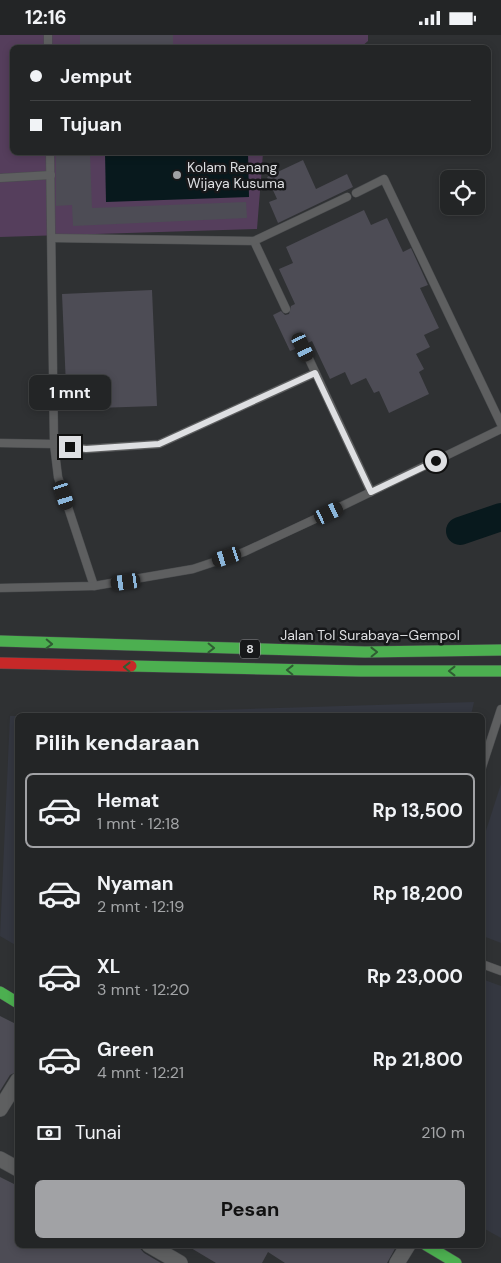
<!DOCTYPE html>
<html lang="id">
<meta charset="utf-8">
<style>
:root{--surface:#232526;--page:#2b2d2e;--text:#f1f3f6;--muted:#a3a5a7;--line:#404243;--accent:#a1a2a5}
body{margin:0;font-family:"DM Sans",sans-serif;background:var(--page);color:var(--text);height:100vh;display:flex;flex-direction:column;font-size:19px;white-space:nowrap}
*{box-sizing:border-box;margin:0}
p{font-size:16px;color:var(--muted)}
.icon{flex:none;width:28px;height:28px;fill:none;stroke:currentColor;stroke-width:2;stroke-linecap:round;stroke-linejoin:round}
.map{position:relative;flex:1;overflow:hidden}
.side{position:absolute;left:15px;top:678px;width:470px;height:535px;display:flex;flex-direction:column;background:var(--surface);border-radius:8px;box-shadow:0 2px 8px #0003,0 0 0 1px var(--line)}
.side>*{flex:none}
.guide{position:absolute;left:10px;top:10px;width:481px;height:110px;border-radius:8px;box-shadow:0 2px 8px #0003,0 0 0 1px var(--line);display:grid;align-content:center;height:110px;padding:0 20px;background:var(--surface)}
.buttons{position:absolute;left:440px;top:135px;display:grid;gap:10px}
.buttons a{display:grid;place-items:center;width:45px;height:45px;border-radius:8px;background:var(--surface);box-shadow:0 2px 8px #0003,0 0 0 1px var(--line);font-size:25px}
.end{position:absolute;width:22px;height:22px;margin:-11px;border:6px solid #dedfe2;background:#111;box-shadow:0 0 0 2px #111}
.from{border-radius:50%}
.bubble{position:absolute;height:35px;border-radius:8px;background:var(--surface);box-shadow:0 2px 8px #0003,0 0 0 1px var(--line);font-size:16px;font-weight:700;line-height:35px;text-align:center}
.car{position:absolute;width:15px;height:30px;margin:-15px -8px;border-radius:6px;box-shadow:0 0 4px 1px #0007;background:linear-gradient(#222 24%,#8ab4d8 0 40%,#222 0 76%,#8ab4d8 0 86%,#222 0)}
.guide b{display:flex;align-items:center;gap:18px;height:48px;font-size:19px}
.guide b+b{border-top:1px solid var(--line)}
.guide i{width:12px;height:12px;background:var(--text)}
ul{padding:0;list-style:none}
li{display:flex;align-items:center;gap:15px;height:75px;margin:0 10px 8px;padding:0 10px;border:2px solid transparent;border-radius:8px}
li div{flex:1}
li b{display:block;font-size:19px}
li em{font-style:normal;font-weight:700}
li.current{border-color:var(--accent)}
li>.icon{width:45px;height:45px;stroke-width:1.5}
h2{padding:0 20px;font-size:22px;line-height:60px}
.pay{display:flex;align-items:center;gap:12px;height:55px;padding:0 20px;font-size:19px}
.pay p{margin-inline-start:auto}
.primary-button{display:flex;gap:10px;margin-top:auto;padding:10px 20px}
.primary-button a{flex:1;height:58px;border-radius:8px;background:var(--accent);color:#111;font-size:20px;font-weight:700;line-height:58px;text-align:center}
.status{display:flex;justify-content:space-between;align-items:center;height:35px;padding:0 25px;background:var(--surface);direction:ltr}
.status svg{height:14px;fill:currentColor}
.map>svg:first-child{display:block}
</style>
<div class="status"><b>12:16</b><svg viewBox="0 0 49 12"><path d="M0 12V9h3v3zM5 12V6h3v6zM10 12V3h3v9zM15 12V0h3v12zM26 1h20v11H26zM47 4h2v5h-2z"/></svg></div>
<div class="map">
<svg width="501" height="1228" viewBox="0 0 501 1228">
<rect width="100%" height="100%" fill="#2f3133"/>
<g fill="#343740">
<path d="M474,667l-3,13h-424z"/>
<path d="M10,681h8l-1,230 -17,-10z"/>
<path d="M501,749v159l-18,-7 -1,-93z"/>
<path d="M482,944l19,7v252l-18,-10z"/>
</g>
<path fill="#553e5c" d="M0,0h368v6l-7,6h-349v106h251l-6,76 -257,8z"/>
<path fill="#08191d" d="M105,118h143l1,44 -143,5z"/>
<g fill="none" stroke-linecap="round" stroke-linejoin="round">
<path stroke="#08191d" stroke-width="28" d="M460,496l41,-14"/>
</g>
<g fill="#4d4c55">
<rect x="80" y="0" width="93" height="12"/>
<path d="M56,118h34l2,55 154,-6 1,16 -174,8 -1,-21 -16,1z"/>
<path d="M303,125l13,29 31,-15 6,13 -75,36 -9,-21 8,-3 -10,-22z"/>
<path d="M364,175l7,15 16,-7 16,34 8,-4 17,37 -8,3 19,40 -15,7 6,12 -14,7 8,15 -5,3 10,22 -40,19 -10,-22 -5,2 -8,-15 -15,7 -6,-13 -15,7 -18,-38 -4,2 -7,-2 -3,7 -8,3 -17,-36 8,-4 4,4 4,-1 2,-8 4,-2 -16,-35 14,-6 -7,-16z"/>
<path d="M152,255l5,116 -90,3 -5,-115z"/>
<path d="M0,981l18,9v46l-8,4 -10,16z"/>
<path d="M0,1142l18,9v59h119l7,8 17,10h-161z"/>
<path d="M186,1210h211l-10,18h-102l-17,-11 -6,11h-46z"/>
</g>
<g fill="none" stroke-linecap="round" stroke-linejoin="round">
<g stroke="#4b4d4f" stroke-width="9">
<g id="lane">
<path d="M48,0v12"/>
<path d="M50,118l4,291 4,33 36,109"/>
<path d="M0,143l51,-3"/>
<path d="M356,158l28,-14 117,245"/>
<path d="M52,203l202,3 32,68"/>
<path d="M254,206l93,-44"/>
<path d="M303,311l68,146"/>
<path d="M0,408l54,1 32,5 73,-5 156,-71"/>
<path d="M0,553l94,-2 99,-17 51,-17 71,-33 186,-90"/>
<path d="M482,732l19,-58"/>
<path d="M482,929l19,7"/>
</g>
</g>
<g stroke="#4b4d4f" stroke-width="16">
<g id="street">
<path d="M0,1074l18,-29"/>
<path d="M0,1124l18,10"/>
<path d="M149,1210l31,18"/>
<path d="M397,1228l11,-18"/>
</g>
</g>
<g stroke="#4b4d4f" stroke-width="12">
<g id="fast">
<path d="M0,606l365,11 136,-2"/>
<path d="M131,631l229,5h141"/>
<path d="M0,957l18,11"/>
<path d="M426,1210l30,18"/>
</g>
</g>
<g stroke="#4b4d4f" stroke-width="12">
<path id="jam" d="M0,628l131,3"/>
</g>
<use href="#lane" stroke="#5e5f60" stroke-width="8"/>
<use href="#street" stroke="#5e5f60" stroke-width="15"/>
<use href="#fast" stroke="#4caf50" stroke-width="11"/>
<use href="#jam" stroke="#c62828" stroke-width="11"/>
</g>
<defs><path id="oneway-chevron" d="M-2-3.5L2.5 0L-2 3.5" fill="none" stroke-width="1.6" stroke-linecap="round" stroke-linejoin="round" transform="scale(1.25)"/></defs>
<g stroke="#2f5c32">
<use href="#oneway-chevron" transform="translate(49 609) rotate(2)"/>
<use href="#oneway-chevron" transform="translate(211 613) rotate(1)"/>
<use href="#oneway-chevron" transform="translate(374 617) rotate(-1)"/>
<use href="#oneway-chevron" transform="translate(127 632) rotate(-179)"/>
<use href="#oneway-chevron" transform="translate(290 635) rotate(-179)"/>
<use href="#oneway-chevron" transform="translate(452 636) rotate(180)"/>
</g>
<g fill="none" stroke-linecap="round" stroke-linejoin="round">
<path stroke="#dedfe2" stroke-width="6" d="M70,412l16,2 73,-5 156,-71 56,119 65,-31"/>
</g>
<circle fill="#a1a2a5" stroke="#17181a" stroke-width="2" cx="177" cy="140" r="5"/>
<g text-anchor="middle" dominant-baseline="central" stroke-width="5" stroke-linejoin="round" paint-order="stroke">
<rect fill="#17181a" stroke="#a2a3a6" stroke-width="1" x="240" y="604.5" width="20" height="19" rx="4"/>
<g font-size="12" font-weight="bold" fill="#dedfe2">
<text x="250" y="614">8</text>
</g>
<g font-size="14" fill="#dedfe2" stroke="#17181a" text-anchor="start">
<text x="187" y="132">Kolam Renang<tspan x="187" dy="16">Wijaya Kusuma</tspan></text>
</g>
<g font-size="14" fill="#dedfe2" stroke="#17181a">
<text x="370" y="600">Jalan Tol Surabaya–Gempol</text>
</g>
</g>
</svg>
<div class="buttons">
<a><svg class="icon" aria-label="locate" viewBox="0 0 24 24"><circle cx="12" cy="12" r="6"/><path d="M12 2v4M12 18v4M2 12h4M18 12h4"/></svg></a>
</div>
<i class="end from" style="left:436px;top:426px"></i>
<i class="end" style="left:70px;top:412px"></i>
<div class="bubble" style="left:29px;top:340px;width:82px">1 mnt</div>
<i class="car" style="left:303px;top:312px;rotate:155deg"></i>
<i class="car" style="left:64px;top:460px;rotate:162deg"></i>
<i class="car" style="left:329px;top:478px;rotate:64deg"></i>
<i class="car" style="left:227px;top:522px;rotate:252deg"></i>
<i class="car" style="left:126px;top:547px;rotate:262deg"></i>
<div class="guide">
<b><i class="from"></i>Jemput</b>
<b><i></i>Tujuan</b>
</div>
<section class="side">
<h2>Pilih kendaraan</h2>
<ul>
<li class="current"><svg class="icon" aria-label="car" viewBox="0 0 24 24"><path d="M5 17H2v-5l4-1 3-4h7l3 4 3 1v5h-3M9 17h6M6 11h13"/><circle cx="7" cy="17" r="2"/><circle cx="17" cy="17" r="2"/></svg><div><b>Hemat</b><p>1 mnt · 12:18</p></div><em>Rp 13,500</em></li>
<li><svg class="icon" aria-label="car" viewBox="0 0 24 24"><path d="M5 17H2v-5l4-1 3-4h7l3 4 3 1v5h-3M9 17h6M6 11h13"/><circle cx="7" cy="17" r="2"/><circle cx="17" cy="17" r="2"/></svg><div><b>Nyaman</b><p>2 mnt · 12:19</p></div><em>Rp 18,200</em></li>
<li><svg class="icon" aria-label="car" viewBox="0 0 24 24"><path d="M5 17H2v-5l4-1 3-4h7l3 4 3 1v5h-3M9 17h6M6 11h13"/><circle cx="7" cy="17" r="2"/><circle cx="17" cy="17" r="2"/></svg><div><b>XL</b><p>3 mnt · 12:20</p></div><em>Rp 23,000</em></li>
<li><svg class="icon" aria-label="car" viewBox="0 0 24 24"><path d="M5 17H2v-5l4-1 3-4h7l3 4 3 1v5h-3M9 17h6M6 11h13"/><circle cx="7" cy="17" r="2"/><circle cx="17" cy="17" r="2"/></svg><div><b>Green</b><p>4 mnt · 12:21</p></div><em>Rp 21,800</em></li>
</ul>
<div class="pay"><svg class="icon" aria-label="cash" viewBox="0 0 24 24"><path d="M3 7h18v10H3z"/><circle cx="12" cy="12" r="2"/></svg>Tunai<p>210 m</p></div>
<div class="primary-button"><a>Pesan</a></div>
</section>
</div>
